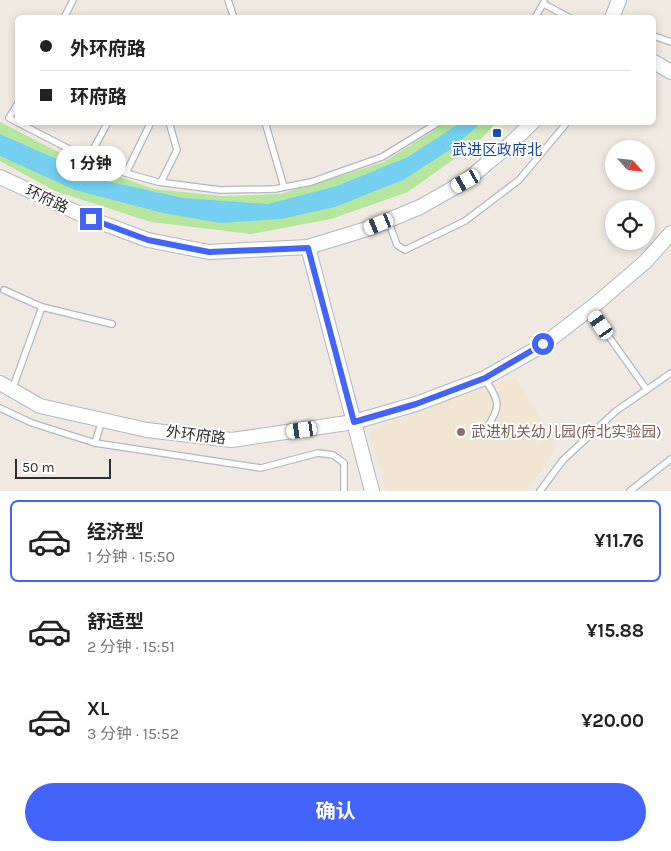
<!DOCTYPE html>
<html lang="zh">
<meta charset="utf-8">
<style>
:root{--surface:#fff;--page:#f2f2f2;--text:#222;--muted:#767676;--line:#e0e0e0;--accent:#4264fb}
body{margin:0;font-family:Karla,"Noto Sans SC",sans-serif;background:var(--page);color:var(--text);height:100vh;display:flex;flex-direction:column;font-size:19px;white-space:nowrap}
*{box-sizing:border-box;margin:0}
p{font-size:16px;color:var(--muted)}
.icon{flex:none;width:28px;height:28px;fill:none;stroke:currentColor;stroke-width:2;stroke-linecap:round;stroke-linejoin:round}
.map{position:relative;height:491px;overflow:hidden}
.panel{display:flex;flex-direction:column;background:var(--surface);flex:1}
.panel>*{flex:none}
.guide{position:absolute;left:15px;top:15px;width:641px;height:110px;border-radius:8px;box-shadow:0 2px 8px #0003;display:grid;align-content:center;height:110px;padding:0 25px;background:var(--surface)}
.needle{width:32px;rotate:117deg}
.controls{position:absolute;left:605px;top:140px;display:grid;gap:10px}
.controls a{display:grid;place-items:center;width:50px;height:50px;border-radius:50%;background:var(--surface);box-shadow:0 2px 8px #0003;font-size:25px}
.scale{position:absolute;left:15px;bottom:12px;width:96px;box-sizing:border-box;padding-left:5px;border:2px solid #2e2e2e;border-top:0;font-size:14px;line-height:18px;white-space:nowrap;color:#2e2e2e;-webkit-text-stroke:4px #fff;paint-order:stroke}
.end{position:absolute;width:22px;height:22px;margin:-11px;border:6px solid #4264fb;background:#fff;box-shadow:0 0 0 2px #fff}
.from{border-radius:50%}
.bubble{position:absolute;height:35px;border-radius:18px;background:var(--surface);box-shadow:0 2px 8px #0003;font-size:16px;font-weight:700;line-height:35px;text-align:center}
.car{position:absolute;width:15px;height:30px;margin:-15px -8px;border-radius:6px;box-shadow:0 0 4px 1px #0007;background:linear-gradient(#fff 24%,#345 0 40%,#fff 0 76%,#345 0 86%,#fff 0)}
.guide b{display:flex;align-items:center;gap:18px;height:48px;font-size:19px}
.guide b+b{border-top:1px solid var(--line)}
.guide i{width:12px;height:12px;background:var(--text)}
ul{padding:9px 0 0;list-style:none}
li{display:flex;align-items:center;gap:15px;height:82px;margin:0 10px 8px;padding:0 15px;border:2px solid transparent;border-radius:8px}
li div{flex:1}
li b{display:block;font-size:19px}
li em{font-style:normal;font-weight:700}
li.selected{border-color:var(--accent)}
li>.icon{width:45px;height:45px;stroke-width:1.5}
.cta{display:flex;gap:10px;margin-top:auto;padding:10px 25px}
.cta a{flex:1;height:58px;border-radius:30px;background:var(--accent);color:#fff;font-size:20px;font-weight:700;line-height:58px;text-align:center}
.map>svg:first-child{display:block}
</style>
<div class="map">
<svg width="671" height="491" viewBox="0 0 671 491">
<rect width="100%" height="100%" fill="#efe9e1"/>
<path fill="#f0e6d1" d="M515,377l42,68 -30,46h-141l-16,-54 4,-9z"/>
<path fill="#b6e59e" d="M0,122l78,40 76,27 70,7 57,-2 103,-32 61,-39h51l-17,18 -71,51 -77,27 -80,15 -100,-12 -96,-31 -55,-30z"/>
<path fill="#75cff0" d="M460,123h21l-30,26 -48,31 -68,27 -54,12 -61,4 -57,-10 -88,-23 -75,-34v-22l106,47 77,17 85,6 69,-18 71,-29z"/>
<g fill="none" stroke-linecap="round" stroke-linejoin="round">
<g stroke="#b4b7c1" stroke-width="8">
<g id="service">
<path d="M228,0l6,18"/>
<path d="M544,4l26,14"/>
<path d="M64,18l9,-18"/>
<path d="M535,18l9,-16"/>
<path d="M654,36l17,6"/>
<path d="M18,103l-9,15 95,49 54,15 62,8 55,-1 36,-7 71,-25 57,-35"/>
<path d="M265,122l19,65"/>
<path d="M88,159l20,-37"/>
<path d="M126,173l25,-51"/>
<path d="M161,182l16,-32 -8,-28"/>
<path d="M388,220l9,25 8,5 60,-29 54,-41 46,-55v-3"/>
<path d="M4,290l38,17 70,17"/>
<path d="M589,309l58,81"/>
<path d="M485,379c14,23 17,25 2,49"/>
<path d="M12,390l30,-83"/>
<path d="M0,408l32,15 63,20 166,25 57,-15 15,2 11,8v28"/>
<path d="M95,443l7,-23"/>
<path d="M540,491l23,-31 53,-49 55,-38"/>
<path d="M630,491l41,-32"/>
</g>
</g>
<g stroke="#b4b7c1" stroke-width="16">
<g id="tertiary">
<path d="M612,18l7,-18"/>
<path d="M654,62l17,10"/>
<path d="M0,177l91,42 57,21 61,12 99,-5 62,-19 50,-21 46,-26 43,-36 24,-23"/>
<path d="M308,247l64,244"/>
<path d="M0,383l40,23 107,24 85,10 122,-18 62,-18 69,-26 58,-33 53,-41 49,-42 26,-29"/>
</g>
</g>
<use href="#service" stroke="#fff" stroke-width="5.5"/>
<use href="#tertiary" stroke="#fff" stroke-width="14"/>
</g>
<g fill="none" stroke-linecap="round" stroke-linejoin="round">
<path stroke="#4264fb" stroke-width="6" d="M91,219l57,21 61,12 99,-4 46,174 62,-18 69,-26 58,-34"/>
</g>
<rect fill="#1a4fb4" stroke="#fff" stroke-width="2" x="492" y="128" width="10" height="10" rx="2.5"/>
<circle fill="#8d6e63" stroke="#fff" stroke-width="2" cx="461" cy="432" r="5"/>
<g text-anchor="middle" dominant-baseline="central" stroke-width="4" stroke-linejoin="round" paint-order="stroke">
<g font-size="15" fill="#164399" stroke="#fff">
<text x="497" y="150">武进区政府北</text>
</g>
<g font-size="15" fill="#2e2e2e" stroke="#fff">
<text transform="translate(47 199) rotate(25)">环府路</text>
<text transform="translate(196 435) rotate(7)">外环府路</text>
</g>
<g font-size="15" fill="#785e54" stroke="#fff" text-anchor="start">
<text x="471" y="432">武进机关幼儿园(府北实验园)</text>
</g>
</g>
</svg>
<div class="controls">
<a><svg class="needle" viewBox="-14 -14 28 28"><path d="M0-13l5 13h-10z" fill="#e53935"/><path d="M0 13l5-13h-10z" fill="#767676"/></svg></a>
<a><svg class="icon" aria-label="locate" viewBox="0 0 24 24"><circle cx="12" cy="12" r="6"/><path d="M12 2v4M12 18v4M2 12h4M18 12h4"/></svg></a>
</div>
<div class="scale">50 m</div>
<i class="end from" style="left:543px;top:344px"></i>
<i class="end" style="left:91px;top:219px"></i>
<div class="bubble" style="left:56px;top:146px;width:70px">1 分钟</div>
<i class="car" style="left:466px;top:181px;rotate:241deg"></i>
<i class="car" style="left:379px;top:224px;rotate:248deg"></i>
<i class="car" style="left:601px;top:325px;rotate:325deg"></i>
<i class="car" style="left:302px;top:430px;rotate:262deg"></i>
<div class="guide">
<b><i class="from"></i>外环府路</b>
<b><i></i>环府路</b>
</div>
</div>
<section class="panel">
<ul>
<li class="selected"><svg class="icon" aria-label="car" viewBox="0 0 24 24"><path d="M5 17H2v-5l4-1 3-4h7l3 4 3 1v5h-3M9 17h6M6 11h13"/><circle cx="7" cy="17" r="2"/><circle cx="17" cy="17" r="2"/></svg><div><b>经济型</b><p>1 分钟 · 15:50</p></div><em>¥11.76</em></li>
<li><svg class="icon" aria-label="car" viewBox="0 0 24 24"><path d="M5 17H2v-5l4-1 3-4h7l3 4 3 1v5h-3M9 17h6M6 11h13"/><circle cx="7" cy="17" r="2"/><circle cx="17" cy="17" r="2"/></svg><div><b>舒适型</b><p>2 分钟 · 15:51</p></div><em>¥15.88</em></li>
<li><svg class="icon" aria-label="car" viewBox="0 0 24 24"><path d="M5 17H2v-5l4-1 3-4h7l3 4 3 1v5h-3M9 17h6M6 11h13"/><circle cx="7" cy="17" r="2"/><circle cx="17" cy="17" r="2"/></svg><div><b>XL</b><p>3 分钟 · 15:52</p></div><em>¥20.00</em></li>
</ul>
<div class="cta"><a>确认</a></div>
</section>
